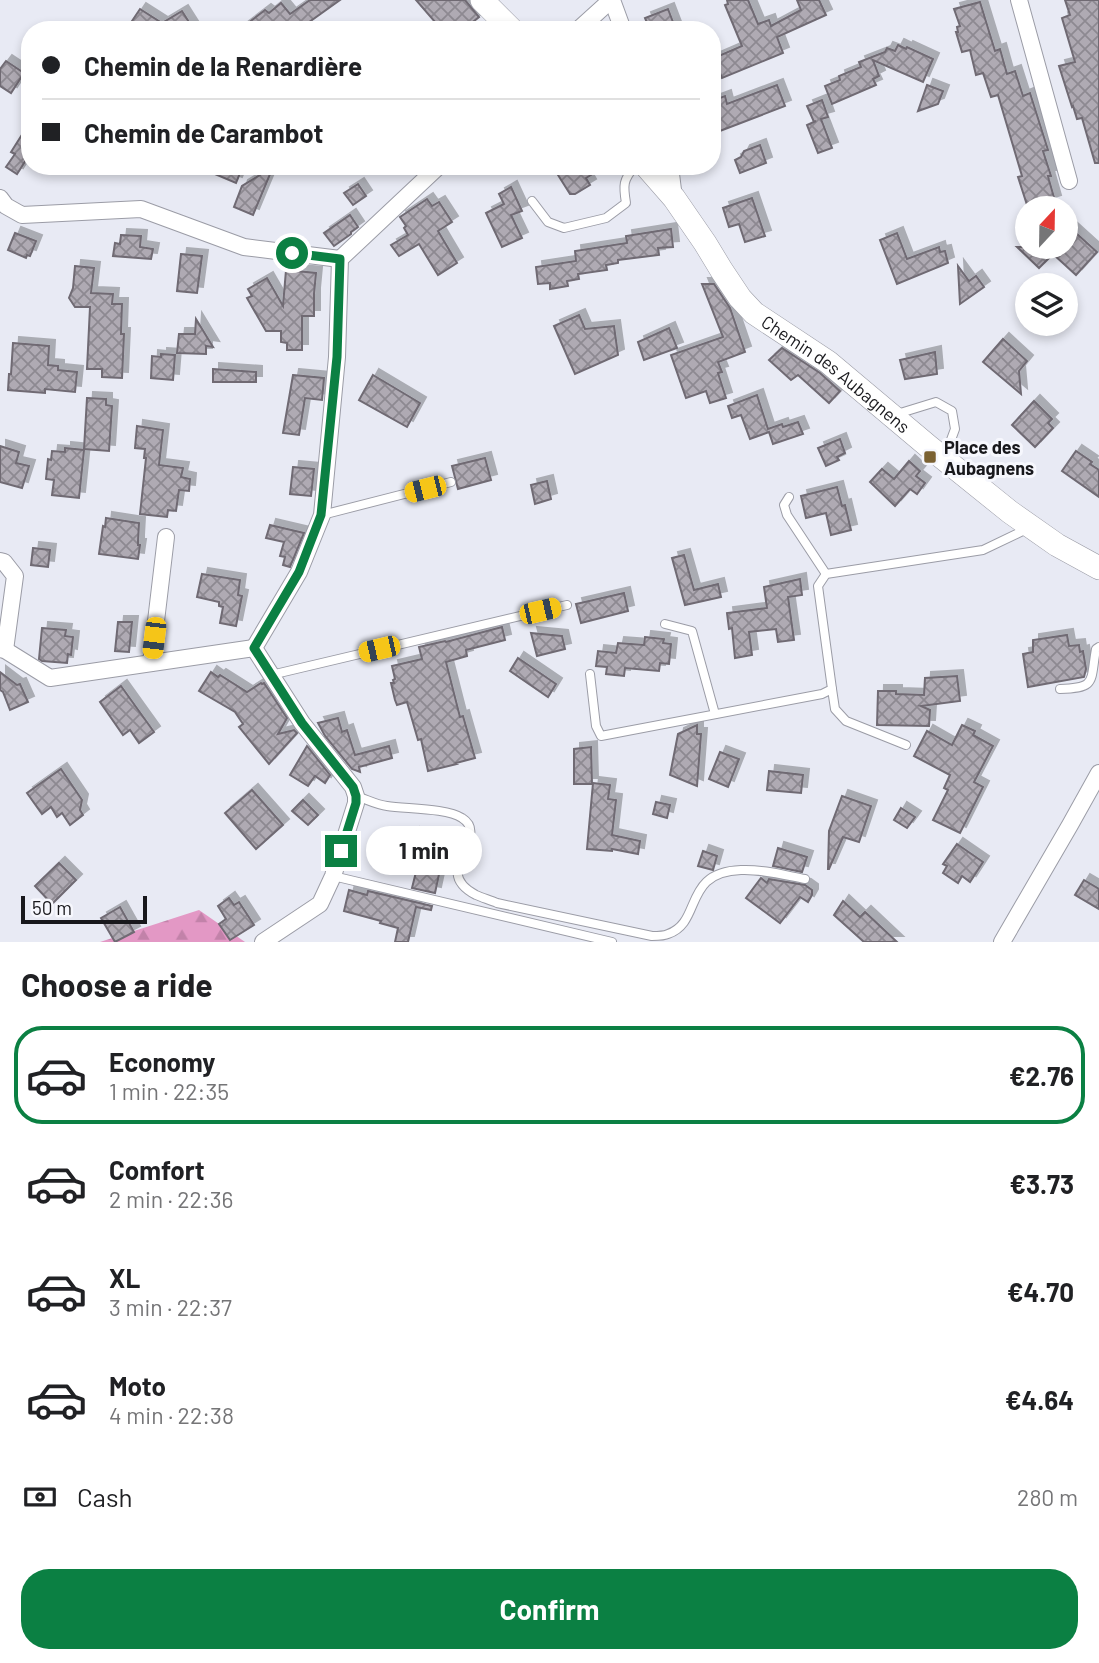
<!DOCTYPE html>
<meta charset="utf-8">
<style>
:root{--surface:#fff;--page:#f6f6f6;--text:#202124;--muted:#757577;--line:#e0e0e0;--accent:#0b8043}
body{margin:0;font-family:Barlow,sans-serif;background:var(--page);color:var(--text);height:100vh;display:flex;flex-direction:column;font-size:26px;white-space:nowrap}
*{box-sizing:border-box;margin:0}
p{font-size:23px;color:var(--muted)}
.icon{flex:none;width:38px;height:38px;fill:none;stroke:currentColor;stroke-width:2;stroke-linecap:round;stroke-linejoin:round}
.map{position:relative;height:942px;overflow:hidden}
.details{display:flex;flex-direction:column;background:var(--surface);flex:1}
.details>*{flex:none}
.banner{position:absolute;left:21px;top:21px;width:700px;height:154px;border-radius:28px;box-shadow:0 4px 10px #0003;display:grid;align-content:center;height:154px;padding:0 21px;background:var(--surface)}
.needle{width:46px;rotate:22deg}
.controls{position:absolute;left:1015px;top:196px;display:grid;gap:14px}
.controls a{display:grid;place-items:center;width:63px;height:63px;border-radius:50%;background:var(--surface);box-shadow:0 4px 10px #0003;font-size:35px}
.scale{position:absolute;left:21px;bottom:18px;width:126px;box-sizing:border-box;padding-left:7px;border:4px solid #18181c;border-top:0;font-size:19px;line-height:24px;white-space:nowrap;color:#18181c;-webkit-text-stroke:5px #f6f7fd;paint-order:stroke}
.end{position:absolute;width:32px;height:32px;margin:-16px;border:9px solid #0b8043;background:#fff;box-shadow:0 0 0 4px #fff}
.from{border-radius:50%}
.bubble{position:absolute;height:49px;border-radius:24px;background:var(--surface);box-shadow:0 4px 10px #0003;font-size:23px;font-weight:700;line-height:49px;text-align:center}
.car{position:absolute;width:21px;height:42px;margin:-21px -10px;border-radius:9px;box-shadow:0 0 5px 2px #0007;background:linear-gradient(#f5c518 24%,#345 0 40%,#f5c518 0 76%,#345 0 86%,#f5c518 0)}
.banner b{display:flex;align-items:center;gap:24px;height:66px;font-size:26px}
.banner b+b{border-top:2px solid var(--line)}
.banner i{width:18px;height:18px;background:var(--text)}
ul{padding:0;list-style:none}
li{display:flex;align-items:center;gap:21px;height:98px;margin:0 14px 10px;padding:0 7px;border:4px solid transparent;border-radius:28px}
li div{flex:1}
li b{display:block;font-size:26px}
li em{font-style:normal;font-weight:700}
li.active{border-color:var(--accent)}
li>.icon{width:63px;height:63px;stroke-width:1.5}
h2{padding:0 21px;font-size:32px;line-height:84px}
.pay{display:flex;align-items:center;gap:18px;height:77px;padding:0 21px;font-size:26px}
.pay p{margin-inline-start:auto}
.button{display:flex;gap:14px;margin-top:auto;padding:14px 21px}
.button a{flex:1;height:80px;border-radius:28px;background:var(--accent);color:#fff;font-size:28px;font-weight:700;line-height:80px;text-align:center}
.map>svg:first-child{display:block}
</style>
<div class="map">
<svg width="1099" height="942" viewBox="0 0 1099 942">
<defs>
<pattern id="forest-firs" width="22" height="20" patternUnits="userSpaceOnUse" patternTransform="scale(1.75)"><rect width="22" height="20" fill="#e398c5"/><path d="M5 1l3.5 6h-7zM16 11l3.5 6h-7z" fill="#c282a9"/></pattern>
<pattern id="building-cross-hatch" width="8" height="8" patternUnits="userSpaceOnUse" patternTransform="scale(1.75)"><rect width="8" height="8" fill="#afaab3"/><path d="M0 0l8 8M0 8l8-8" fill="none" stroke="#8d8991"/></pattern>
<filter id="shadow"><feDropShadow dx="6" dy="-6" stdDeviation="0" flood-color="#0004"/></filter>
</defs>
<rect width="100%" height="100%" fill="#e8eaf4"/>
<path fill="url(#forest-firs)" d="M199,910l46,32h-145z"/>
<g fill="url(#building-cross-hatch)" stroke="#6f6a73" stroke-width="2" filter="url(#shadow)">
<path d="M310,0h30l-42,30h-59l26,-20 4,3 12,-10 9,11z"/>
<path d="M416,0h49l14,17 -16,13h-21z"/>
<path d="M727,0h21l10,24 11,-4 2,6 30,-16 -4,-10h22l7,15 -49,22 6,16 -61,25 -8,-20 28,-12 -17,-41 3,-1z"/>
<path d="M1065,0h34v163h-4l-13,-45 -5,1 -4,-13 -1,1 -13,-41 16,-4 -13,-44 8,-3z"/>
<path d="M980,2l15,49 5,-2 7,25 8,-3 8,25 7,-3 18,57 -5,1 8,25h-3l1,4 6,21 -22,7h-5l-10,-31 4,-1 -24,-81 -7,2 -8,-24 -7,2 -6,-25 -8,2 -6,-20h2l-1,-5 3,-1 -6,-17z"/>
<path d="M140,9l22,14 20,-12 12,19h-68z"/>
<path d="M668,9l8,21h-26l-5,-12z"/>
<path d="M898,45l8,4 1,-2 26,12 -10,23 -50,-22 6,16 -6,3 3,6 -44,19 -7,-18 15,-6 -1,-4 22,-9 -2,-5 26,-10 2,-4 8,3z"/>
<path d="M6,61l18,12 -13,20 -11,-7v-17z"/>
<path d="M777,85l8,21 -73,28v-33l13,-5 2,8z"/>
<path d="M927,85l16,6 -5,13 -20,7z"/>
<path d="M822,100l6,17 -7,2 11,29 -14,5 -11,-28 9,-4 -2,1 -7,-16z"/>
<path d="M30,122v40l-4,-2 -9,14 -11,-7 9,-13 -4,-2z"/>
<path d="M760,145l6,18 -26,10 -5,-13 6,-3 3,-6z"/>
<path d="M196,166h47l-7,17z"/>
<path d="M563,166h43l-20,12 4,7 -15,9h-5l-12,-19v-5z"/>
<path d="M273,167l-20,48 -19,-8 8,-21z"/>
<path d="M358,184l8,12 -13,9 -9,-12z"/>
<path d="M511,187l11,24 -11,4 11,23 -20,9 -16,-34 18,-9 -5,-10z"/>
<path d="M752,198l13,38 -20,6 -6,-18 -10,3 -6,-19z"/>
<path d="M427,199l5,7 7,-4 13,20 -14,9 19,32 -19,12 -19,-31 -20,12 -8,-11 17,-10 -4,-7 2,-2 -6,-9z"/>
<path d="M350,215l8,12 -7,5v2l-17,12 -10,-13z"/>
<path d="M1066,224l31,28 -21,23 -23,-21 -14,14 -22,-21h49z"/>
<path d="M671,229l2,18 -15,1 1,7 -41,5v3l-12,2 1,5 -29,4 1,5 -12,2 1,5 -18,3v-6l-12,1 -2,-17 40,-6 -1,-10 52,-8 -1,-7z"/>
<path d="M15,233l21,8 -6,15 -3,-1 -1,3 -18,-8z"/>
<path d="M897,233l10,26 32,-12 1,5 5,-1 3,12 -51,21 -17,-44z"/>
<path d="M121,235l20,1 -1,11 13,2 -2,10 -38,-3 2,-13 5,1z"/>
<path d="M181,254l21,2 -5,37 -20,-2z"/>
<path d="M75,266l19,2 -3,25 22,1 -1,10h10l-1,30h3l-2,44 -20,-1v-8h-15l3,-62h-15l-6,-9 4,-10z"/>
<path d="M958,266l11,15 7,-5 8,11 -24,17z"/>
<path d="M286,270l30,3 -2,21v22h-12v34h-15v-7l-6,-1v-11h-15l-19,-33 5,-2 -4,-7 19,-11 16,28z"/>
<path d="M702,284h12l16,24 15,44 -27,10 4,10 -4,1 8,25 -16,5 -4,-12 -20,7 -15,-43 52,-18z"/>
<path d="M579,315l6,14 29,-3 4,29 -43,19 -21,-48z"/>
<path d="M196,319l17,28 -7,-1v8l-29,-1 2,-19h16z"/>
<path d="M669,328l8,20 -33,12 -6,-18z"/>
<path d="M1003,339l24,22 -8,10 2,23 -38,-32z"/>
<path d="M13,343l36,3 -1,19 10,1v4l19,2 -2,20 -30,-3v4l-37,-3 1,-16h2z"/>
<path d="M782,348l38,25 20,18 -11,12 -31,-28 -7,5 -22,-20z"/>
<path d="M935,352l2,22 -32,5 -5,-19z"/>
<path d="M161,354l14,1 -2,25 -22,-2 1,-22 9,1z"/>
<path d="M213,369l43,3v10h-43z"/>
<path d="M293,375l31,3 -2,22 -17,-2 -6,37 -16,-2z"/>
<path d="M373,375l47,28 -13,24 -48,-27z"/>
<path d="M757,395l11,34 14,-5 1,3 15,-5 5,12 -30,10 -4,-12 -19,7 -9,-24 -9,3 -4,-12z"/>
<path d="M87,398l19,1v6l6,1 -3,45 -25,-2z"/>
<path d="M1034,401l18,18 -4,4 5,5 -18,19 -23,-22z"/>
<path d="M137,426l26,4 -4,35 24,3 -2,9 9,2 -1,12 -10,-1 -3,21 -8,-1 -1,7 -27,-3 6,-56h-2l1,-9 -10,-1z"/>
<path d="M840,439l5,14 -8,4 2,3 -13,6 -8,-18z"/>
<path d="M0,446l19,6 -3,11 13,3 -7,22 -22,-6z"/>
<path d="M65,448l19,2 -5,48 -27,-3 2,-15 -8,-1 2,-20 3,1 1,-9 13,1z"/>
<path d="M1076,451l16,11 -2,2 9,6v27l-37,-26z"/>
<path d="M485,458l6,22 -33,9 -6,-23z"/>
<path d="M909,461l11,10 -4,5 9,7 -8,11 -7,-5 -15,17 -25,-24 12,-13 12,10z"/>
<path d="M293,467l21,2 -3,27 -21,-2z"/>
<path d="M547,481l4,18 -16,5 -4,-19z"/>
<path d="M837,487l5,19 3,-1 6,25 -20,5 -5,-22 -20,5 -5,-22z"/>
<path d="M106,518l33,5 -1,18v4h2l-2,14 -39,-5 4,-28 2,1z"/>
<path d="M270,525l34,8 -14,34 -7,-2 2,-8 -5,-1 4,-14 -18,-4z"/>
<path d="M33,548l17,2 -2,17 -17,-2z"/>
<path d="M684,555l10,35 24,-6 3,13 -36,8 -13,-47z"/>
<path d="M202,574l38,6 -2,15 4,1 -6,30 -16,-3 3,-16 -4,-1v-4l-22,-5z"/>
<path d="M800,579l2,16 -14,2 6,43 -16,2 -2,-13 -27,3 3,23 -17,3 -3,-30 -3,1 -2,-16 40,-5 -3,-21z"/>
<path d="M624,593l4,18 -47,12 -5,-19z"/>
<path d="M118,622h14l-3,30 -14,-1z"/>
<path d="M502,627l3,13 -39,10 1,6 -21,6 14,55 3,-1 12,42 -19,5 1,1 -29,7 -7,-32 -3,1 -11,-38 -10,3 -2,-5 -4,-17h3l-1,-3 2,-1 -3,-13 30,-7 -3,-12 26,-6 1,1z"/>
<path d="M42,628l24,2 -1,6 8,1 -2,18 -3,-1 -1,9 -25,-2 -3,-2z"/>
<path d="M531,633l31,3 3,13 -28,7z"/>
<path d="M1067,635l2,11 10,-1 1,7 3,-1 3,18 -2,8 -56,10 -5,-33 10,-2v-12z"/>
<path d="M645,637l19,2 -1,4 8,1 -2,20 -9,-1 -1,8 -34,-3 -1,8 -18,-2 1,-7 -11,-1 2,-15 18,2 2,-10 26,2z"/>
<path d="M518,658l38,26 -8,13 -38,-26z"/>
<path d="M0,672l17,13 3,-1 8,18 -18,8 -7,-18 -3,-2z"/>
<path d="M211,672l7,5 2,-2 27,17 14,-9 1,1 2,-1 23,35 -9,16 16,-4 3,3 -28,31 -30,-37 4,-3 -8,-12 -36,-21z"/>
<path d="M957,676l3,25 -39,5 9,4 -1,16 -52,-1 1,-34h18v3l28,1 1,-17z"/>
<path d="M121,686l33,46 -15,11 -9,-13 -7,5 -23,-33z"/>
<path d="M338,718l4,14 5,-2 8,25 34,-9 3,12 -33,9 1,5 -8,-3 -27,-33 -7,-13z"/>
<path d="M697,725v9h4l-4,52 -27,-11 8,-41z"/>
<path d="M962,725l13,6 -2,4 20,11 -19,36 9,5 -23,46 -27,-13 15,-30 -4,-2 6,-13 -36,-19 13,-25 25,14z"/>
<path d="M307,746l23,29 -5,8 -10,-7 -7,10 -18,-11z"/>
<path d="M591,747l1,37h-18v-35z"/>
<path d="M720,752l19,7 -11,28 -19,-8z"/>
<path d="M61,769l21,31 -2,10 3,5 -13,10 -8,-12 -5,4 -6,-10 -9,7 -15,-21z"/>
<path d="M769,771l34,4 -2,18 -34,-3z"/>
<path d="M593,783l17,2 -2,14 8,1 -4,35 28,6 -2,13 -26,-5v2l-25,-2z"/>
<path d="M252,790l31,35 -27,24 -31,-36z"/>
<path d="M842,796l29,10 -12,36 -16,-5 -14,32h-1l1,-38z"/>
<path d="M303,800l15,15 -10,10 -16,-14z"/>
<path d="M656,802l14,3 -3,13 -14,-4z"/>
<path d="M901,808l14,9 -8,11 -13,-8z"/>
<path d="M414,833l40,8 -6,26 -7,-2 -6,28 -23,-5 9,-36 -11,-2z"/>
<path d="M957,844l26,18 -13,20 -8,-6 -4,7 -15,-10 4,-7 -4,-2z"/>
<path d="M778,848l29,9 -5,15 -29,-6z"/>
<path d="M703,851l14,5 -4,14 -15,-4z"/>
<path d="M59,863l17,17 -24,24 -17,-18z"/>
<path d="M761,878l6,5 2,-4 36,6 7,5v5l-4,7 -8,-5 -20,26 -34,-25z"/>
<path d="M1084,880l15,9v20l-24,-14z"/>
<path d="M349,890l18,5 1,-4 64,15 -1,4 -15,-3 -8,35h-13l3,-14 -18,-5 1,-2 -37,-10z"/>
<path d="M229,898l5,7 5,-3 15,23 -24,15 -11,-16 7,-5 -8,-13z"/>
<path d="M843,901l17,16 5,-5 32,30h-33l-30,-27z"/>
<path d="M120,907l14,25 -19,10 -14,-24z"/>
</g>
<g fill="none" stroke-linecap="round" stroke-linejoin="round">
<g stroke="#9b9ca6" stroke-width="10">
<g id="lane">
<path d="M532,201l16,21 16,6 42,-10 20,-15c-3,-18 -3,-23 9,-37"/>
<path d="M897,414l39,-12 16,9 3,18 -10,27"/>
<path d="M789,497l-5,8 3,10 39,59"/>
<path d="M322,515l129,-33"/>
<path d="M665,624l27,7 23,83"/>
<path d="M590,674l6,52 5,10 221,-42 10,-5 -14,-103 8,-12 157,-24 46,-22"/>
<path d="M271,675l296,-70"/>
<path d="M832,689l3,20 11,12 60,24"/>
<path d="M1060,689c37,-1 30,-7 36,-40l3,-2"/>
<path d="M356,796c10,3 21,9 31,10 19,3 60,2 75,12 30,19 -34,52 14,77 7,3 14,5 21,8l155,33c5,0 12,0 16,-2 35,-12 14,-62 73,-64 21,-1 43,5 64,9"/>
<path d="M333,876l279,66"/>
</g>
</g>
<g stroke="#9b9ca6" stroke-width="18">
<g id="street">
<path d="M612,0l11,30"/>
<path d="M1019,0l50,181"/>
<path d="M578,30l33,-30"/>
<path d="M670,166l4,32"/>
<path d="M0,198l6,8 16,9 119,-6 103,38 96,12"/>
<path d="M0,561l4,1 11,14 -10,74"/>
<path d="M0,649l5,1 45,28 204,-30"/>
<path d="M151,663l15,-126"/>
<path d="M263,942l57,-38 13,-28 23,-73v-7l-3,-9 -51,-64 -48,-75 45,-76 23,-57 15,-158 3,-98 99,-93"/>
<path d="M1002,942l68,-117 29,-52"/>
</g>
</g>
<g stroke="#9b9ca6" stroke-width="24">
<g id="secondary">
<path d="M482,0l30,30"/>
<path id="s1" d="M646,166l28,32 31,45 17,28 18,27 14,15 74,49 100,84 82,66 47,33 42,23"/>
</g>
</g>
<use href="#lane" stroke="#fff" stroke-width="8"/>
<use href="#street" stroke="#fff" stroke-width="16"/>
<use href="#secondary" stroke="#fff" stroke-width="23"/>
</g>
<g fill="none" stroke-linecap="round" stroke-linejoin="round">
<path stroke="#0b8043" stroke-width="9" d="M292,253l48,6 -3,98 -16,158 -22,57 -45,76 48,75 51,64 3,9v7l-15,48"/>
</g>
<rect fill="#7a6132" stroke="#f6f7fd" stroke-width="2.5" x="923" y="450" width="14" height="14" rx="3.5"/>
<g text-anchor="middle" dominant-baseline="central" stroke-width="6" stroke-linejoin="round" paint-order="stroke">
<g font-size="18" fill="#18181c" stroke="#f6f7fd">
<text stroke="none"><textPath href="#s1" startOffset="285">Chemin des Aubagnens</textPath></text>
</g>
<g font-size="18" font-weight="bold" fill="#18181c" stroke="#f6f7fd" text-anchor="start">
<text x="944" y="447">Place des<tspan x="944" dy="21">Aubagnens</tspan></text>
</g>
</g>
</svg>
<div class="controls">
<a><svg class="needle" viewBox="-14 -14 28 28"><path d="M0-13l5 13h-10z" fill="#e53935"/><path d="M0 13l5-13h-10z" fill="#757577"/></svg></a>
<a><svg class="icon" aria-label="layers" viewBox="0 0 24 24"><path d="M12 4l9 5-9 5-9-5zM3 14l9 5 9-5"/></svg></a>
</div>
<div class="scale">50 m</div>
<i class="end from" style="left:292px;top:253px"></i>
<i class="end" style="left:341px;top:851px"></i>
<div class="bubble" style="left:366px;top:826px;width:116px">1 min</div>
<i class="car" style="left:425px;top:489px;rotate:256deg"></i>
<i class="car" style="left:540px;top:611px;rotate:77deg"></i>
<i class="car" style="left:154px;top:638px;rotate:187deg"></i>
<i class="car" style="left:379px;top:649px;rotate:257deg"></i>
<div class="banner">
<b><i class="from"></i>Chemin de la Renardière</b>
<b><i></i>Chemin de Carambot</b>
</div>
</div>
<section class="details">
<h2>Choose a ride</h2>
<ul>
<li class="active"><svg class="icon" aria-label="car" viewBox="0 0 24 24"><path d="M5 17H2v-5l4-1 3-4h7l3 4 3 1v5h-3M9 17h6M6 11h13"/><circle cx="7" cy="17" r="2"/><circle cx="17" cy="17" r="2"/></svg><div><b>Economy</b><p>1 min · 22:35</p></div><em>€2.76</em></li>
<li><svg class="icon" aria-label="car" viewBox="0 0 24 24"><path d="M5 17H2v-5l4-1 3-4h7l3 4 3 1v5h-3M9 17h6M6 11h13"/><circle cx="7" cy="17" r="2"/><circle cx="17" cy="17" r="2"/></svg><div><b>Comfort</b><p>2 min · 22:36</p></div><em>€3.73</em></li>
<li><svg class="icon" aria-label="car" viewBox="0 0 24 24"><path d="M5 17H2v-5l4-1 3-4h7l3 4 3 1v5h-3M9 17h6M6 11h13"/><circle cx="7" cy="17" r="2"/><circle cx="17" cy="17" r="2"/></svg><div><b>XL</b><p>3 min · 22:37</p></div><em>€4.70</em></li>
<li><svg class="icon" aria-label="car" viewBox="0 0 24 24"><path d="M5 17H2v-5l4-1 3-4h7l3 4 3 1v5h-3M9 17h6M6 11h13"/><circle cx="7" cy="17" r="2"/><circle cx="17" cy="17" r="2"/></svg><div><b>Moto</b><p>4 min · 22:38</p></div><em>€4.64</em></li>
</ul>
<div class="pay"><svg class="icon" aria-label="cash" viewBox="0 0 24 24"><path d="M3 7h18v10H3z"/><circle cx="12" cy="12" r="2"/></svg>Cash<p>280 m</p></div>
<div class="button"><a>Confirm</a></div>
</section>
